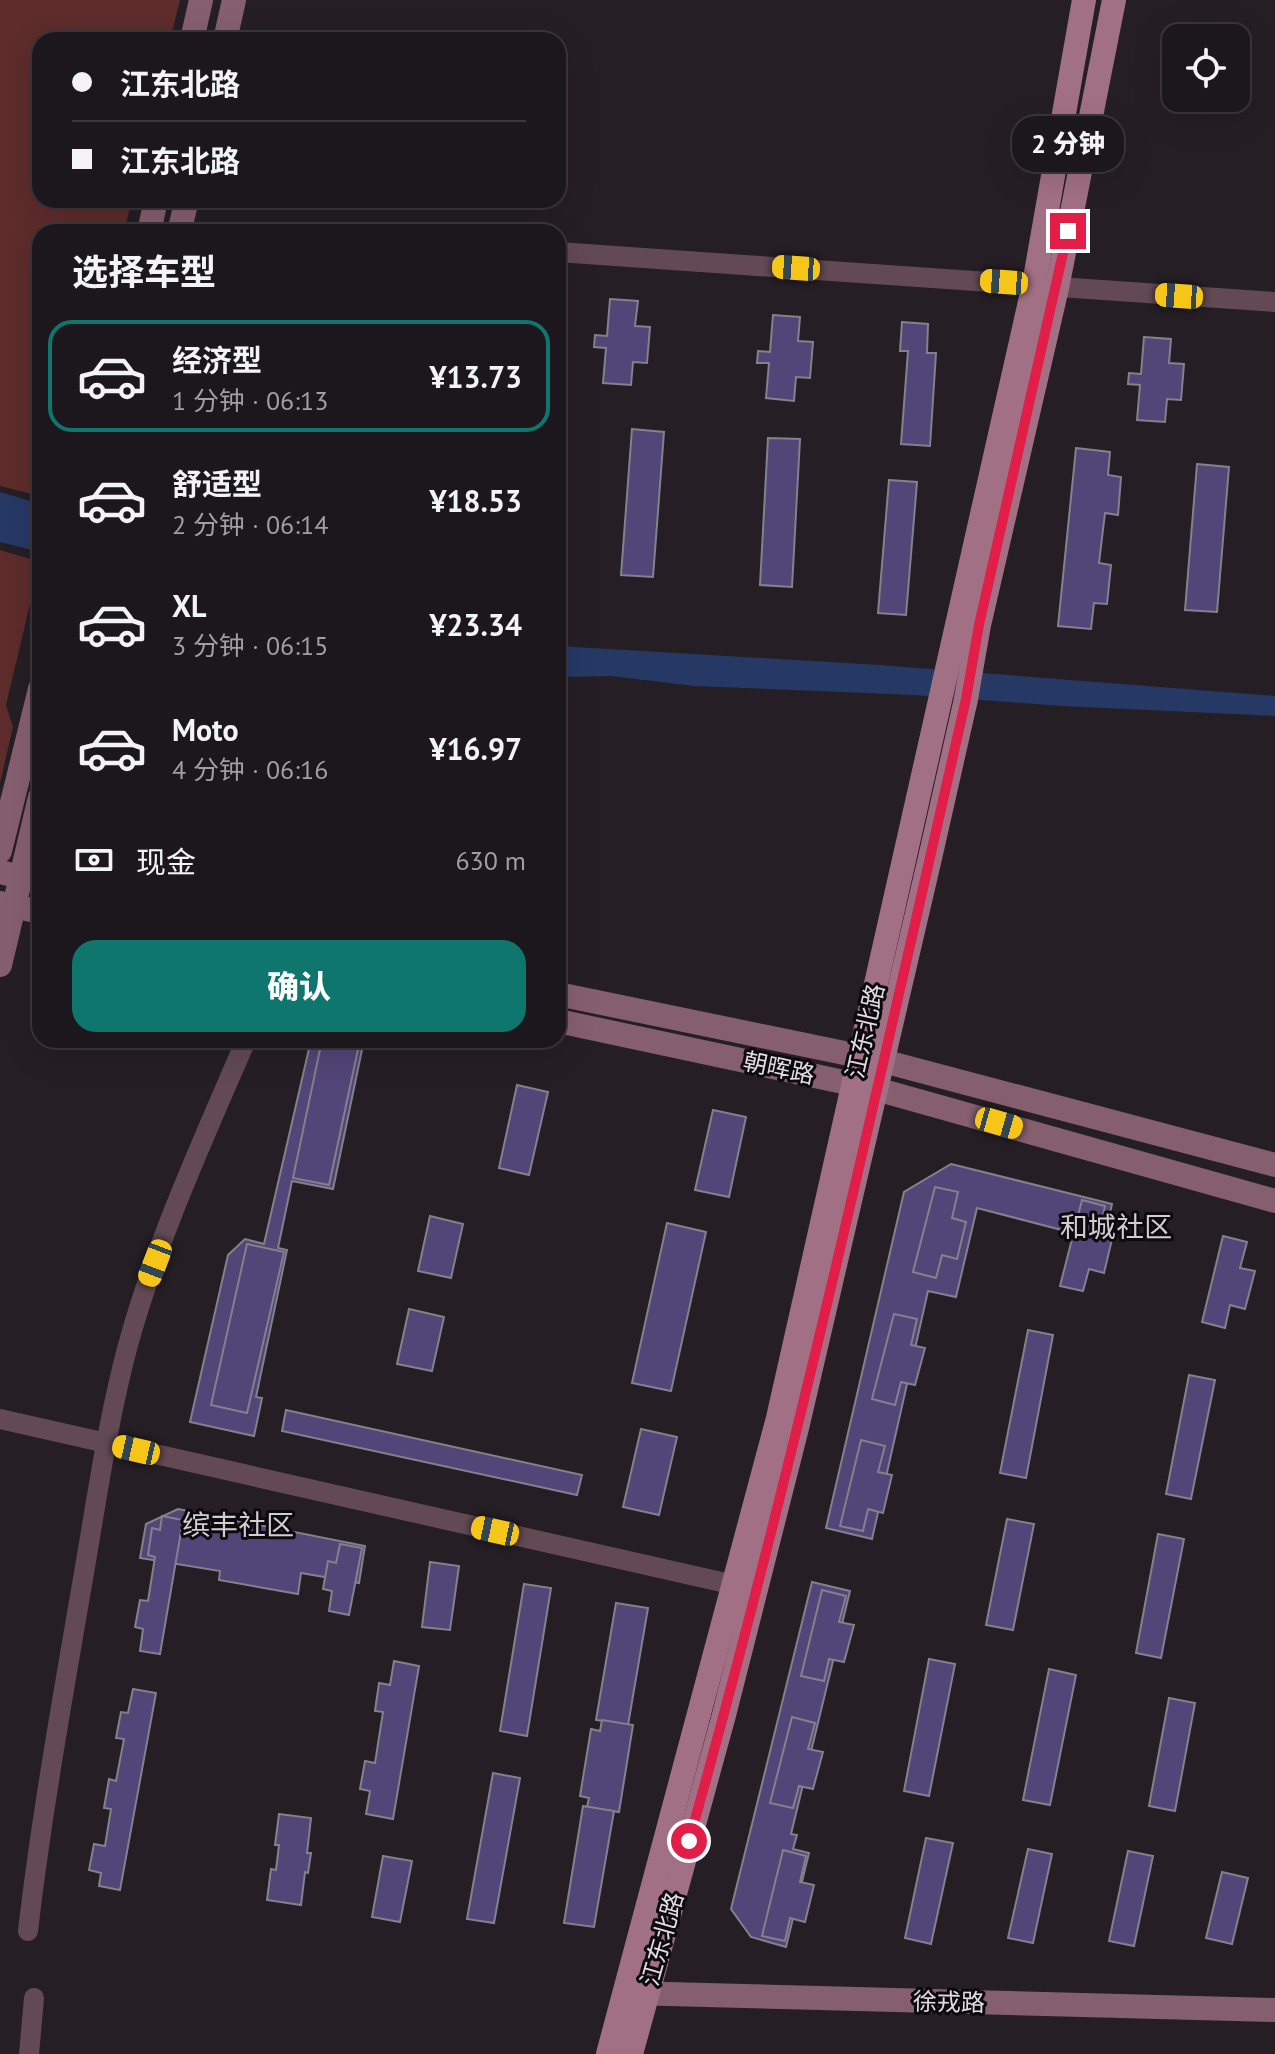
<!DOCTYPE html>
<html lang="zh">
<meta charset="utf-8">
<style>
:root{--surface:#1c171c;--page:#252025;--text:#f1f3f6;--muted:#a09fa3;--line:#3a363b;--accent:#0f766e}
body{margin:0;font-family:"PT Sans","Noto Sans SC",sans-serif;background:var(--page);color:var(--text);height:100vh;display:flex;flex-direction:column;font-size:30px;white-space:nowrap}
*{box-sizing:border-box;margin:0}
p{font-size:26px;color:var(--muted)}
.icon{flex:none;width:44px;height:44px;fill:none;stroke:currentColor;stroke-width:2;stroke-linecap:round;stroke-linejoin:round}
.map{position:relative;flex:1;overflow:hidden}
.panel{position:absolute;left:32px;top:224px;width:534px;height:824px;display:flex;flex-direction:column;background:var(--surface);border-radius:24px;box-shadow:0 8px 32px #0002,0 0 0 2px var(--line)}
.panel>*{flex:none}
.guide{position:absolute;left:32px;top:32px;width:534px;height:176px;border-radius:24px;box-shadow:0 8px 32px #0002,0 0 0 2px var(--line);display:grid;align-content:center;height:176px;padding:0 40px;background:var(--surface)}
.buttons{position:absolute;left:1162px;top:24px;display:grid;gap:16px}
.buttons a{display:grid;place-items:center;width:88px;height:88px;border-radius:16px;background:var(--surface);box-shadow:0 8px 32px #0002,0 0 0 2px var(--line);font-size:40px}
.end{position:absolute;width:36px;height:36px;margin:-18px;border:10px solid #e11d48;background:#fff;box-shadow:0 0 0 4px #fff}
.from{border-radius:50%}
.bubble{position:absolute;height:56px;border-radius:24px;background:var(--surface);box-shadow:0 8px 32px #0002,0 0 0 2px var(--line);font-size:26px;font-weight:800;line-height:56px;text-align:center}
.car{position:absolute;width:24px;height:48px;margin:-24px -12px;border-radius:10px;box-shadow:0 0 6px 2px #0007;background:linear-gradient(#f5c518 24%,#345 0 40%,#f5c518 0 76%,#345 0 86%,#f5c518 0)}
.guide b{display:flex;align-items:center;gap:28px;height:76px;font-size:30px}
.guide b+b{border-top:2px solid var(--line)}
.guide i{width:20px;height:20px;background:var(--text)}
ul{padding:0;list-style:none}
li{display:flex;align-items:center;gap:24px;height:112px;margin:0 16px 12px;padding:0 24px;border:4px solid transparent;border-radius:24px}
li div{flex:1}
li b{display:block;font-size:30px}
li em{font-style:normal;font-weight:800}
li.selected{border-color:var(--accent)}
li>.icon{width:72px;height:72px;stroke-width:1.5}
h2{padding:0 40px;font-size:36px;line-height:96px}
.pay{display:flex;align-items:center;gap:20px;height:88px;padding:0 40px;font-size:30px}
.pay p{margin-inline-start:auto}
.primary-button{display:flex;gap:16px;margin-top:auto;padding:16px 40px}
.primary-button a{flex:1;height:92px;border-radius:24px;background:var(--accent);color:#fff;font-size:32px;font-weight:800;line-height:92px;text-align:center}
.map>svg:first-child{display:block}
</style>
<div class="map">
<svg width="1275" height="2054" viewBox="0 0 1275 2054">
<rect width="100%" height="100%" fill="#251f25"/>
<g fill="#5d2c2b">
<path d="M0,0h180l-10,40h-130v160h92l-8,32h-84v264l-40,-10z"/>
<path d="M0,550l40,12 -34,143 7,22 -13,56z"/>
</g>
<g fill="#263965">
<path d="M0,492l40,12v48l-40,-10z"/>
<path d="M558,646l322,19 395,31v20l-213,-10 -148,-11 -220,-9 -83,-10 -53,1z"/>
</g>
<g fill="#524577" stroke="#83818b" stroke-width="2">
<path d="M610,299l28,2 -3,25 15,1 -3,36 -14,-1 -2,23 -28,-2 3,-35 -12,-1 1,-12 12,1z"/>
<path d="M773,315l27,2 -2,24 15,1 -3,36 -14,-1 -2,24 -28,-3 3,-35h-12l1,-12 12,1z"/>
<path d="M902,322l26,2 -1,29h9l-6,93 -29,-2 7,-93h-8z"/>
<path d="M1144,337l27,2 -2,24 15,1 -3,36 -14,-1 -2,23 -28,-2 3,-35 -12,-1 1,-11 12,1z"/>
<path d="M632,429l32,3 -11,145 -32,-2z"/>
<path d="M768,438l32,1 -8,148 -32,-2z"/>
<path d="M1076,448l34,4 -2,23 13,2 -3,38 -13,-2 -6,50 12,2 -4,39 -13,-1 -3,26 -33,-3z"/>
<path d="M1197,464l32,3 -12,145 -32,-2z"/>
<path d="M889,480l28,2 -11,133 -28,-2z"/>
<path d="M311,1040h53l-31,149 -41,-8 -14,67 9,2 -31,147 6,1 -8,38 -64,-14 38,-167 17,-16 19,5z"/>
<path d="M322,1040h38l-31,145 -36,-7z"/>
<path d="M517,1085l31,7 -19,83 -30,-7z"/>
<path d="M713,1110l33,7 -17,80 -34,-7z"/>
<path d="M951,1164l161,40 -8,37 -127,-33 -21,89 -28,-6 -56,248 -46,-11 78,-336z"/>
<path d="M935,1187l23,5 -6,26 14,4 -9,37 -15,-4 -6,23 -23,-6z"/>
<path d="M1082,1200l23,6 -6,26 14,3 -9,38 -15,-4 -6,22 -23,-5z"/>
<path d="M430,1216l33,8 -12,54 -33,-7z"/>
<path d="M667,1223l39,9 -35,159 -39,-8z"/>
<path d="M1223,1236l24,6 -7,26 15,3 -10,38 -15,-4 -5,23 -23,-6z"/>
<path d="M247,1244l37,8 -37,161 -36,-8z"/>
<path d="M409,1309l35,8 -12,54 -35,-7z"/>
<path d="M894,1314l23,5 -6,26 14,3 -10,37 -14,-3 -6,23 -23,-6z"/>
<path d="M1028,1330l25,5 -27,143 -26,-5z"/>
<path d="M1189,1375l26,5 -24,119 -25,-5z"/>
<path d="M286,1410l296,65 -5,20 -295,-64z"/>
<path d="M641,1429l36,8 -18,78 -36,-8z"/>
<path d="M861,1440l24,6 -7,26 14,3 -9,38 -15,-4 -5,22 -23,-5z"/>
<path d="M178,1509l187,37 -6,37 -58,-10 -3,21 -79,-14 1,-9 -80,-13 6,-34z"/>
<path d="M162,1516l21,4 -23,134 -20,-3 3,-22 -8,-2 5,-27 8,1 7,-44 -7,-2 4,-27 8,2z"/>
<path d="M1007,1519l27,5 -21,106 -27,-5z"/>
<path d="M1158,1534l26,5 -23,119 -25,-5z"/>
<path d="M340,1544l22,4 -13,67 -20,-4 3,-20 -9,-2 5,-28 8,2z"/>
<path d="M430,1562l29,4 -9,64 -28,-3z"/>
<path d="M812,1582l38,9 -59,243 6,1 -4,14 16,4 -23,94 -35,-10 -20,-28z"/>
<path d="M524,1584l27,4 -24,148 -27,-5z"/>
<path d="M822,1590l24,6 -7,26 15,3 -10,37 -15,-3 -5,22 -23,-5z"/>
<path d="M616,1603l32,5 -20,117 -32,-5z"/>
<path d="M929,1659l26,5 -26,132 -25,-5z"/>
<path d="M394,1661l25,5 -26,153 -27,-5 4,-23 -10,-2 5,-28 10,2 8,-51 -8,-1 4,-28 11,2z"/>
<path d="M1049,1669l27,6 -26,130 -27,-5z"/>
<path d="M133,1689l23,4 -36,197 -21,-4 2,-13 -12,-3 5,-26 11,2 6,-37 -7,-1 5,-29 7,2 8,-42 -8,-1 5,-26 7,1z"/>
<path d="M1169,1698l26,5 -20,108 -26,-5z"/>
<path d="M792,1717l23,6 -7,26 15,3 -10,37 -14,-3 -6,22 -23,-5z"/>
<path d="M602,1720l31,5 -14,87 -32,-5 2,-9 -9,-2 11,-67 9,2z"/>
<path d="M493,1773l27,5 -26,145 -27,-4z"/>
<path d="M583,1806l31,5 -20,116 -30,-4z"/>
<path d="M279,1814l32,4 -4,35h4l-3,20 -3,-1 -4,33 -34,-5 4,-31 5,1 3,-25h-4z"/>
<path d="M926,1838l27,5 -22,101 -26,-6z"/>
<path d="M1028,1849l24,5 -19,89 -25,-5z"/>
<path d="M783,1850l23,6 -6,26 14,3 -9,37 -15,-4 -5,23 -23,-5z"/>
<path d="M1128,1851l25,5 -19,90 -25,-5z"/>
<path d="M383,1856l29,5 -12,61 -28,-5z"/>
<path d="M1222,1872l26,6 -16,66 -26,-6z"/>
</g>
<g fill="none" stroke-linecap="round" stroke-linejoin="round">
<g stroke="#624953" stroke-width="20">
<path d="M558,252l717,50"/>
<path d="M0,1419l748,169"/>
<path d="M28,1931c13,-112 33,-224 52,-335 15,-84 26,-169 48,-251 29,-105 75,-205 118,-305"/>
<path d="M29,2054l5,-56"/>
</g>
<g stroke="#865f6f" stroke-width="24">
<path d="M192,40l9,-40"/>
<path d="M225,40l9,-40"/>
<path d="M149,232l7,-32"/>
<path d="M179,232l8,-32"/>
<path d="M0,851l40,-162"/>
<path d="M0,872l40,10"/>
<path d="M0,903l40,9"/>
<path d="M0,965l40,-168"/>
<path d="M558,994l325,67 392,104"/>
<path d="M558,1021l318,68 399,112"/>
<path d="M630,1993l645,17"/>
</g>
<g stroke="#a27084" stroke-width="24">
<path d="M608,2054l170,-636 256,-1134 50,-284"/>
<path d="M631,2054l93,-339 73,-287 133,-570 36,-159 13,-74 78,-337 57,-288"/>
</g>
</g>
<g fill="none" stroke-linecap="round" stroke-linejoin="round">
<path stroke="#e11d48" stroke-width="10" d="M689,1841c106,-377 190,-760 277,-1142l13,-74 89,-394"/>
</g>
<g text-anchor="middle" dominant-baseline="central" stroke-width="6" stroke-linejoin="round" paint-order="stroke">
<g font-size="24" fill="#e1dde2" stroke="#0c0a0c">
<text transform="translate(865 1031) rotate(-77)">江东北路</text>
<text transform="translate(779 1068) rotate(12)">朝晖路</text>
<text transform="translate(662 1939) rotate(-74)">江东北路</text>
<text transform="translate(949 2002) rotate(1)">徐戎路</text>
</g>
<g font-size="28" fill="#d2cbd3" stroke="#0c0a0c">
<text x="1116" y="1226">和城社区</text>
<text x="238" y="1524">缤丰社区</text>
</g>
</g>
</svg>
<div class="buttons">
<a><svg class="icon" aria-label="locate" viewBox="0 0 24 24"><circle cx="12" cy="12" r="6"/><path d="M12 2v4M12 18v4M2 12h4M18 12h4"/></svg></a>
</div>
<i class="end from" style="left:689px;top:1841px"></i>
<i class="end" style="left:1068px;top:231px"></i>
<div class="bubble" style="left:1012px;top:116px;width:112px">2 分钟</div>
<i class="car" style="left:796px;top:268px;rotate:274deg"></i>
<i class="car" style="left:1004px;top:282px;rotate:274deg"></i>
<i class="car" style="left:1179px;top:296px;rotate:274deg"></i>
<i class="car" style="left:999px;top:1123px;rotate:106deg"></i>
<i class="car" style="left:155px;top:1263px;rotate:201deg"></i>
<i class="car" style="left:136px;top:1450px;rotate:283deg"></i>
<i class="car" style="left:495px;top:1531px;rotate:282deg"></i>
<div class="guide">
<b><i class="from"></i>江东北路</b>
<b><i></i>江东北路</b>
</div>
<section class="panel">
<h2>选择车型</h2>
<ul>
<li class="selected"><svg class="icon" aria-label="car" viewBox="0 0 24 24"><path d="M5 17H2v-5l4-1 3-4h7l3 4 3 1v5h-3M9 17h6M6 11h13"/><circle cx="7" cy="17" r="2"/><circle cx="17" cy="17" r="2"/></svg><div><b>经济型</b><p>1 分钟 · 06:13</p></div><em>¥13.73</em></li>
<li><svg class="icon" aria-label="car" viewBox="0 0 24 24"><path d="M5 17H2v-5l4-1 3-4h7l3 4 3 1v5h-3M9 17h6M6 11h13"/><circle cx="7" cy="17" r="2"/><circle cx="17" cy="17" r="2"/></svg><div><b>舒适型</b><p>2 分钟 · 06:14</p></div><em>¥18.53</em></li>
<li><svg class="icon" aria-label="car" viewBox="0 0 24 24"><path d="M5 17H2v-5l4-1 3-4h7l3 4 3 1v5h-3M9 17h6M6 11h13"/><circle cx="7" cy="17" r="2"/><circle cx="17" cy="17" r="2"/></svg><div><b>XL</b><p>3 分钟 · 06:15</p></div><em>¥23.34</em></li>
<li><svg class="icon" aria-label="car" viewBox="0 0 24 24"><path d="M5 17H2v-5l4-1 3-4h7l3 4 3 1v5h-3M9 17h6M6 11h13"/><circle cx="7" cy="17" r="2"/><circle cx="17" cy="17" r="2"/></svg><div><b>Moto</b><p>4 分钟 · 06:16</p></div><em>¥16.97</em></li>
</ul>
<div class="pay"><svg class="icon" aria-label="cash" viewBox="0 0 24 24"><path d="M3 7h18v10H3z"/><circle cx="12" cy="12" r="2"/></svg>现金<p>630 m</p></div>
<div class="primary-button"><a>确认</a></div>
</section>
</div>
